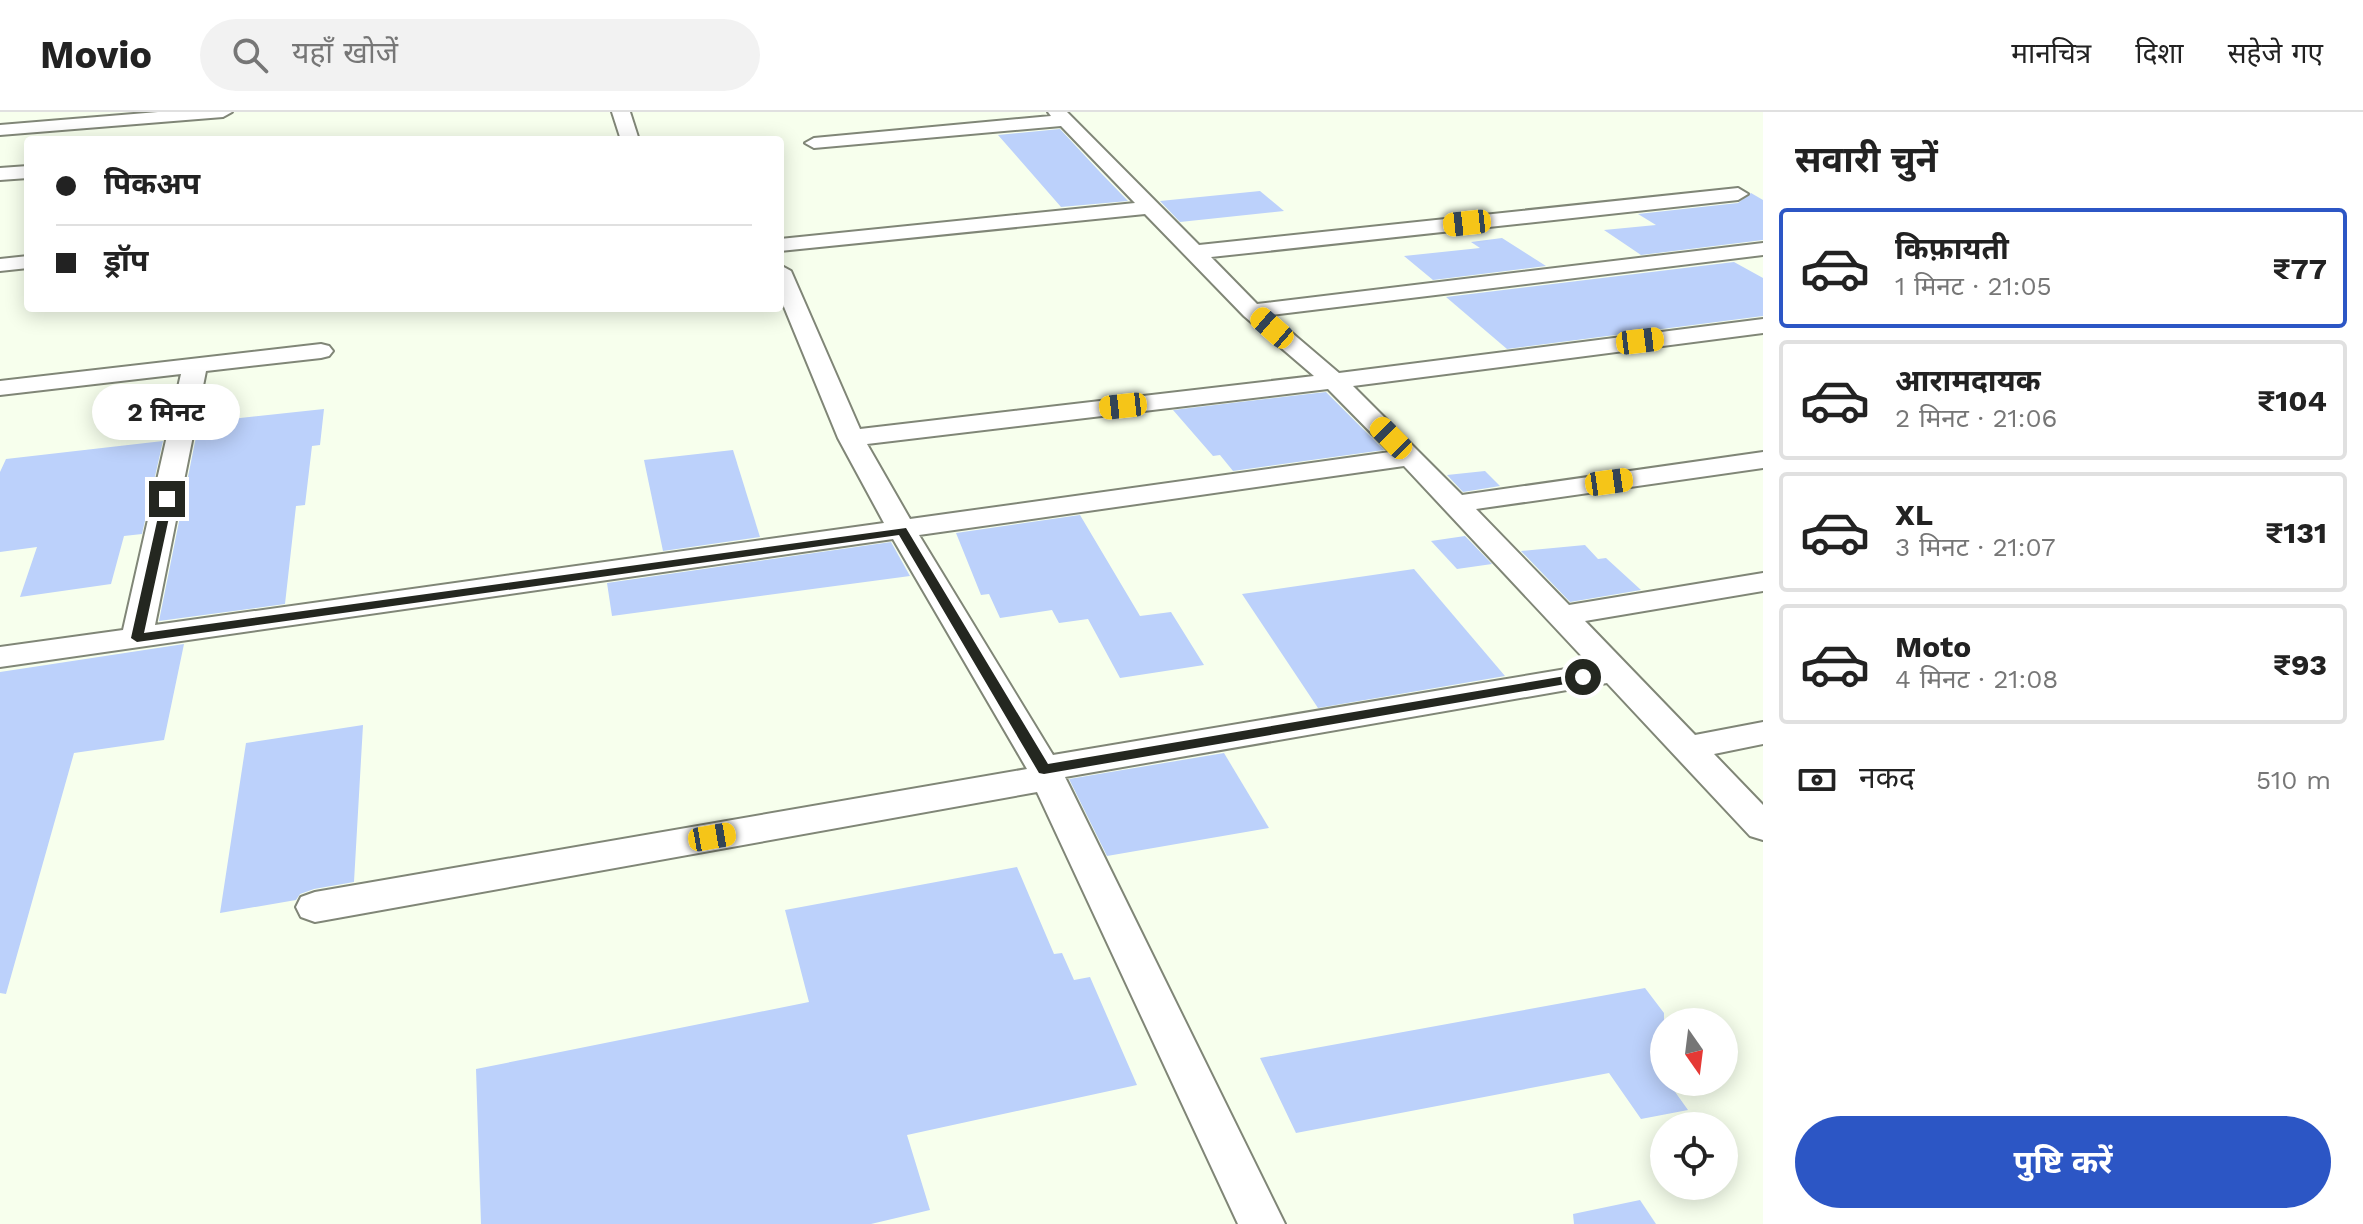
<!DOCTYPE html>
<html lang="hi">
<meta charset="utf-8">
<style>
:root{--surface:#fff;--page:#f2f2f2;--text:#222;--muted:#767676;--line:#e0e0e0;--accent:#2c56c5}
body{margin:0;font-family:"Work Sans","Noto Sans Devanagari",sans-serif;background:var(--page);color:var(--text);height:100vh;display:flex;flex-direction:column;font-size:30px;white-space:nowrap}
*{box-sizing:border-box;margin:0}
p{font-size:26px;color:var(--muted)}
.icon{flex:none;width:44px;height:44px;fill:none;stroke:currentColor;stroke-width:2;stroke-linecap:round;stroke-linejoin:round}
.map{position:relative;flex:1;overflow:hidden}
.drawer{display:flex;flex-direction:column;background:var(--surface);width:600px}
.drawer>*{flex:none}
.banner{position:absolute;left:24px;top:24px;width:760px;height:176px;border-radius:8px;box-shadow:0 4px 20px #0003;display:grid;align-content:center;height:176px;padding:0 32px;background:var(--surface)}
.needle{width:52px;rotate:166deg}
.tools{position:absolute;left:1650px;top:896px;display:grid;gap:16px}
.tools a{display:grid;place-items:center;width:88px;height:88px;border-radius:50%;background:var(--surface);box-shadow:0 4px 20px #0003;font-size:40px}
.end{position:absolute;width:36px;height:36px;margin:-18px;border:10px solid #242720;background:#fff;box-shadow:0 0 0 4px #fff}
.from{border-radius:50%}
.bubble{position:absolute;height:56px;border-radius:28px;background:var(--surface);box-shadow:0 4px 20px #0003;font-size:26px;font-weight:700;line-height:56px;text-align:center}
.car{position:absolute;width:24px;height:48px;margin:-24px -12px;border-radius:10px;box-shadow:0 0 6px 2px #0007;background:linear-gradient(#f5c518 24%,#345 0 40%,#f5c518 0 76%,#345 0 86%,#f5c518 0)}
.banner b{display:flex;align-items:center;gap:28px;height:76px;font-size:30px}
.banner b+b{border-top:2px solid var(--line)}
.banner i{width:20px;height:20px;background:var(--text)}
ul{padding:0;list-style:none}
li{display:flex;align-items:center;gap:24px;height:120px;margin:0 16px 12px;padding:0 16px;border:4px solid var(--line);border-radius:8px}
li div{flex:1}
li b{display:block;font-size:30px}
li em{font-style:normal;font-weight:700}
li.selected{border-color:var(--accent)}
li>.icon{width:72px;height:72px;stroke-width:1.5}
h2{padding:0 32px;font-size:36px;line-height:96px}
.pay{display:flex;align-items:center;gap:20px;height:88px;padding:0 32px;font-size:30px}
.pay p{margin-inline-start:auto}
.action{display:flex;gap:16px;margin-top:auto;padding:16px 32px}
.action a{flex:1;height:92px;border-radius:48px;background:var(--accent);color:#fff;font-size:32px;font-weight:700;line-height:92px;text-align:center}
header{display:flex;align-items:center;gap:48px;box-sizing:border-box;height:112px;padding:0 40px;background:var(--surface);border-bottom:2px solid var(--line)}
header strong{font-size:38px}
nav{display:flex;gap:44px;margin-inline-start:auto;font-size:28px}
.search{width:560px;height:72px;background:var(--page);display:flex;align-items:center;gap:20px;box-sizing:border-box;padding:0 28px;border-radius:44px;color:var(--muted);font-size:30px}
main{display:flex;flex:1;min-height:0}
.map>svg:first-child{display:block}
</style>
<header>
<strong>Movio</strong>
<div class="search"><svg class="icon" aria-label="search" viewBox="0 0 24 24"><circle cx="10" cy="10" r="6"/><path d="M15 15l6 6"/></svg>यहाँ खोजें</div>
<nav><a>मानचित्र</a><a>दिशा</a><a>सहेजे गए</a></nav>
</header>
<main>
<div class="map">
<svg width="1763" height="1112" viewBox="0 0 1763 1112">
<rect width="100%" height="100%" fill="#f7ffed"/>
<g fill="#bcd1fb">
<path d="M1060,17l40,43 28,29 -67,6 -63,-72z"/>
<path d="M1260,79l24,20 -104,11 -20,-21z"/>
<path d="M1751,81l12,7v40l-122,15 -37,-25 52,-5 -18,-11 100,-11z"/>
<path d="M1502,126l44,28 -113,14 -29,-24 76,-8 -9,-6z"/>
<path d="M1734,150l29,16v38l-256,33 -61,-52z"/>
<path d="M1326,280l58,58 -151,21 -13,-16 -7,1 -40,-46z"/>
<path d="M324,297l-4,36 -8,1 -7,59 -9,1 -11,98 -126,17 37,-184 14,-2 3,-14z"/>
<path d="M163,329l-21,93 -18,2 -13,48 -91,13 17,-50 -37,5v-80l6,-13z"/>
<path d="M733,338l27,87 -97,14 -19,-91z"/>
<path d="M1485,359l15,15 -37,6 -16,-17z"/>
<path d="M1080,403l60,101 31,-4 33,53 -84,13 -32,-59 -29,4 -7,-13 -52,8 -11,-24 -8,1 -25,-62z"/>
<path d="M1465,424l27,28 -35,5 -26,-28z"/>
<path d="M891,430l19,34 -298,40 -5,-33z"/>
<path d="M1585,433l13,14 8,-1 35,32 -71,12 -49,-51z"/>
<path d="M1414,457l91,107 -187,32 -76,-114z"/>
<path d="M184,532l-20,96 -90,13 -68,241 -6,-1v-321z"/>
<path d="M363,613l-9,157 -40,7 -14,5 -4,6 -76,13 26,-170z"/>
<path d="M1224,641l45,75 -162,28 -38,-77z"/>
<path d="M1017,755l37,87 8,-1 12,27 16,-3 47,108 -230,50 23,75 -59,14h-390l-5,-155 333,-67 -24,-92z"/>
<path d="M1645,876l19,25v69h4l20,28 -47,9 -32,-46 -313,60 -36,-75z"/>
<path d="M1640,1088l16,24h-82l-1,-10z"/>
</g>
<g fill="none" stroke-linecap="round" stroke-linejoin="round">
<g stroke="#808677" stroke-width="4">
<g id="minor">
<path d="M158,0h74l-9,5 -223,18v-10z"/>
<path d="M612,0h18l9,28h-18z"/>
<path d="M1048,0h19l132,133 539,-57 10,6 -10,6 -527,57 46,47 506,-61v12l-492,60 68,58 424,-54v14l-410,53 109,109 301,-43v16l-287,41 93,96 194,-32v18l-178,30 110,114 68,-13v22l-49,10 49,51v35l-13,-4 -143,-153 -542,94 220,447h-47l-201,-432 -722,130 -14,-5 -5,-10 5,-10 14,-5 712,-123 -134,-230 -893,128v-20l123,-17 58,-256 -181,21v-14l321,-37 8,2 4,5 -4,5 -8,2 -115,13 -51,254 729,-102 -46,-85 -58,-141v-32l11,6 69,158 454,-53 -70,-60 -99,-102 -365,37v-12l355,-36 -74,-77 -247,22 -9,-5 9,-5 237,-22zM1328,277l62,63 -480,67 -43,-75zM1404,354l186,199 -537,90 -134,-220z"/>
<path d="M28,54v12l-28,2v-12z"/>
<path d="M28,144v12l-28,3v-12z"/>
</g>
</g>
<use href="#minor" fill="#fff" fill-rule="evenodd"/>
</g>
<path fill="#242720" d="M167,383l6,4 -29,134 762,-105 142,236 535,-91 7,4 -7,4 -539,93 -5,-1 -140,-238 -762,107 -6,-4 31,-139z"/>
</svg>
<div class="tools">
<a><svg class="needle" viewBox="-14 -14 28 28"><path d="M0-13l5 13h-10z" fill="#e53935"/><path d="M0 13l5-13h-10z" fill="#767676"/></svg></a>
<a><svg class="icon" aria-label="locate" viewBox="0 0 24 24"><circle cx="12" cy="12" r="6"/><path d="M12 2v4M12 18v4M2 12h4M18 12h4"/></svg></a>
</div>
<i class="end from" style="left:1583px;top:565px"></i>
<i class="end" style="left:167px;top:387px"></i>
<div class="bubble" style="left:92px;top:272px;width:148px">2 मिनट</div>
<i class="car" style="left:1467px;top:111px;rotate:264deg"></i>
<i class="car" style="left:1272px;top:216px;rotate:311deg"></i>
<i class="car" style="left:1640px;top:229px;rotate:83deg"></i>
<i class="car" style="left:1123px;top:294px;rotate:264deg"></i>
<i class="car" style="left:1391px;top:326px;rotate:315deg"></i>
<i class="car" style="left:1609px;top:370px;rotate:82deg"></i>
<i class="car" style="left:712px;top:725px;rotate:80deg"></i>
<div class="banner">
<b><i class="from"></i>पिकअप</b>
<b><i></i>ड्रॉप</b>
</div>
</div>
<section class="drawer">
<h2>सवारी चुनें</h2>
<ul>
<li class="selected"><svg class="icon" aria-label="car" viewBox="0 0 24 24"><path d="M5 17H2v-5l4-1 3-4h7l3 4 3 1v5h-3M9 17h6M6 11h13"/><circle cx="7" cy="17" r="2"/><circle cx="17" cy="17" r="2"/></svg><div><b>किफ़ायती</b><p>1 मिनट · 21:05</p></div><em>₹77</em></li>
<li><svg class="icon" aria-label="car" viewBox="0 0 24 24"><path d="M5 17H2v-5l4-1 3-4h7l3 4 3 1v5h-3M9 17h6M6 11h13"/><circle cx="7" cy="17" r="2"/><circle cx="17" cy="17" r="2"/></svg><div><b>आरामदायक</b><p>2 मिनट · 21:06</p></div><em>₹104</em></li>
<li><svg class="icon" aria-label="car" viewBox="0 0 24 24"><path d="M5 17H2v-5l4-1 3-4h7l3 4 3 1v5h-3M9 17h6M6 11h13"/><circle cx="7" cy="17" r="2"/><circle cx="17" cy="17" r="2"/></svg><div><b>XL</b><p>3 मिनट · 21:07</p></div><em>₹131</em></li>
<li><svg class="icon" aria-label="car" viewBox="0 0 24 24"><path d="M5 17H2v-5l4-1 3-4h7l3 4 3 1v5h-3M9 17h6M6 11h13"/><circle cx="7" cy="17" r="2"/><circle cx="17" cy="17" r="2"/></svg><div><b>Moto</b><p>4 मिनट · 21:08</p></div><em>₹93</em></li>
</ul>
<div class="pay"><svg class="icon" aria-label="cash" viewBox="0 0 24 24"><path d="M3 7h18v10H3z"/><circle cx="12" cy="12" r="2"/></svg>नकद<p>510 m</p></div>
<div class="action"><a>पुष्टि करें</a></div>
</section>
</main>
